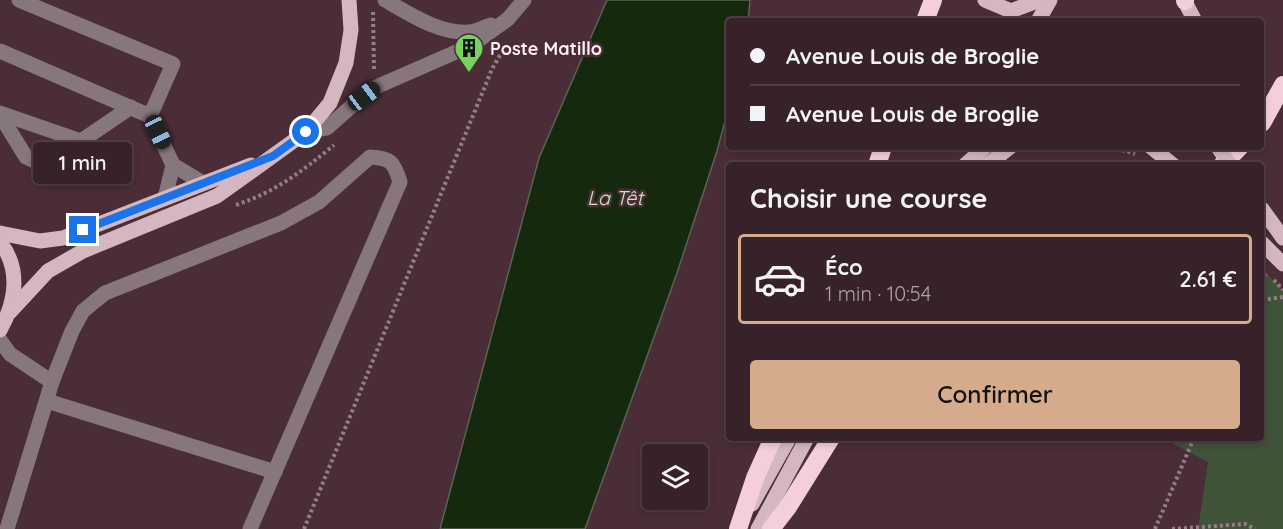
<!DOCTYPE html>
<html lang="fr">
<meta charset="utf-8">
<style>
:root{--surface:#382229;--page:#3f2a31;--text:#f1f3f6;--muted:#aba4a8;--line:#523f46;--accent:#d6ab8b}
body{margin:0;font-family:Quicksand,sans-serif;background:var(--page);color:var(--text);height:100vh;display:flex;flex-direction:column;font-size:22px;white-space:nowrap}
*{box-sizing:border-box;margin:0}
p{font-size:20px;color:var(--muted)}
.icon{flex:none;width:33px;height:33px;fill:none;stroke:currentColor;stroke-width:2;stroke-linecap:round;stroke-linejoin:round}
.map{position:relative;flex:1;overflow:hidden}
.sheet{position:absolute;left:726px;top:162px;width:538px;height:279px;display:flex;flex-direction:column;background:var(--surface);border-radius:6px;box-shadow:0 3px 9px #0003,0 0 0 2px var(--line)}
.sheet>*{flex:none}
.guide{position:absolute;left:726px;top:18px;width:538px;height:132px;border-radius:6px;box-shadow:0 3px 9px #0003,0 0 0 2px var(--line);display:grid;align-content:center;height:132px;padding:0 24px;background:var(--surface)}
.controls{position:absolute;left:642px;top:444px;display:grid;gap:12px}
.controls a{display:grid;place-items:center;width:66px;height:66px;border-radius:6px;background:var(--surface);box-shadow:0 3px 9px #0003,0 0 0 2px var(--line);font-size:30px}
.end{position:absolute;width:27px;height:27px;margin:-14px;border:8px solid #1a73e8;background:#fff;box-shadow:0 0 0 3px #fff}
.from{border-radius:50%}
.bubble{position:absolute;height:42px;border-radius:6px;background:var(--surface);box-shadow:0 3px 9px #0003,0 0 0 2px var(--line);font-size:20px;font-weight:600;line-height:42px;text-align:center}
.car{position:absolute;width:18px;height:36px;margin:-18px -9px;border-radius:8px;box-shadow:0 0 4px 2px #0007;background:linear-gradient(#222 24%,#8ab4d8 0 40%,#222 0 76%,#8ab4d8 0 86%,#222 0)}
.guide b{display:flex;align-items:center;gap:21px;height:57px;font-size:22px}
.guide b+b{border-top:2px solid var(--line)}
.guide i{width:15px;height:15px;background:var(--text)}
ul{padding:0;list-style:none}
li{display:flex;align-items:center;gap:18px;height:90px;margin:0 12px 9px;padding:0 12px;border:3px solid var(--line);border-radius:6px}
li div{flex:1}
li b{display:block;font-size:22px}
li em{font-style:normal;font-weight:600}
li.active{border-color:var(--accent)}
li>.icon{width:54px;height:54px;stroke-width:1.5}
h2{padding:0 24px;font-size:27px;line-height:72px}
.button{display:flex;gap:12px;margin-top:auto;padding:12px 24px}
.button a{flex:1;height:69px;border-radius:6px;background:var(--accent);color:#111;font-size:24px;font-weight:600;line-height:69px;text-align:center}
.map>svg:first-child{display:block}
</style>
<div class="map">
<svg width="1283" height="529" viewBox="0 0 1283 529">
<rect width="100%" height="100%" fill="#4a2d37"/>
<path fill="#3f5339" d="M1262,270l21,19v240h-85l10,-67 -46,-24h100z"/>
<path fill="#15290f" stroke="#5b6453" stroke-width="1.5" d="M607,0h143l-2,21h-19v85l-12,45 -40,122 -92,256h-145l99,-371z"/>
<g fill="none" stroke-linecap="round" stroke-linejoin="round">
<g stroke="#957d85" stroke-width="4" stroke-dasharray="3 3" stroke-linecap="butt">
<path d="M373,12l1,58"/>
<path d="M1098,147l29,4 8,3"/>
<path d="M236,205c41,-14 65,-33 98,-60"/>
<path d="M1274,280l9,10"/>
<path d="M1262,288l4,-16"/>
<path d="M1262,300l21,-3"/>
<path d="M304,529l188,-460 15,-26"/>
<path d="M1155,529l39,-91"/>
<path d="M1172,529l73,-5 10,5"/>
</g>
<g stroke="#86777c" stroke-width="15">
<path d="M385,0c25,14 54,34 84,32 7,0 15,-5 22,-7"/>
<path d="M0,51l150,65 23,-52 -154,-64"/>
<path d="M0,113l81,28"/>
<path d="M0,115l26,42 25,12 30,-28 50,-34"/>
<path d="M150,116l23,49 30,18"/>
<path d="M306,132l21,-4 26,-23 23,-18 96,-42 36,-26 16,-19"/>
<path d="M165,198l8,-33"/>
<path d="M0,340l10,14 42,28"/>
<path d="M47,401l228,71"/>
<path d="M7,529l45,-147 20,-51 11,-20 22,-18 176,-70 38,-21 51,-45c21,1 24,5 30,25l-150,347"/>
</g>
<g stroke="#d5b7c0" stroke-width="15">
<path d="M985,0l26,11"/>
<path d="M1184,0l11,21"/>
<path d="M1011,11l29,-11"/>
<path d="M1038,21l12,-21"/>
<path d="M1151,147l22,18"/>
<path d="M965,165l20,-18"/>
<path d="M987,165l23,-18"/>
<path d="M1262,209l21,29"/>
<path d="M0,233l40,8 23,-3 188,-73"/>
<path d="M0,242c21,27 16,60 0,88"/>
<path d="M1262,243l21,21"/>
<path d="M10,312l38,-41 35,-20 134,-55 89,-64 24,-29 16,-40 5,-33 -2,-30"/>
<path d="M752,504l37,-66"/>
<path d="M758,529l49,-91"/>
</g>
<g stroke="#f4cfda" stroke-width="18">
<path d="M1185,1v-1"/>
<path d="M925,21l8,-21"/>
<path d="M1262,123l21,-38"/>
<path d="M877,165l6,-18"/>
<path d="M1222,165l18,-18"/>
<path d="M738,529l17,-51 18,-40"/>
<path d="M771,529l17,-22 43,-69"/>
</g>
<path stroke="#d5b7c0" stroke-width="15" d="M1218,147l12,18"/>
</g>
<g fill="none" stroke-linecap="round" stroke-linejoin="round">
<path stroke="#1a73e8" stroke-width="8" d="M83,230l190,-74 33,-24"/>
</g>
<defs>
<g id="building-pin" transform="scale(1.5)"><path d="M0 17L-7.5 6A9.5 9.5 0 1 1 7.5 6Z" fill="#76d25a" stroke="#4a2d37"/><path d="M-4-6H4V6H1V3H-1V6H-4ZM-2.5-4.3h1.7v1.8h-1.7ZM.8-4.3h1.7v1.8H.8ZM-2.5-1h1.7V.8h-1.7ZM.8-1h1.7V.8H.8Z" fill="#111"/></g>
</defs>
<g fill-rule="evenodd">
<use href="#building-pin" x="469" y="48"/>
</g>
<g text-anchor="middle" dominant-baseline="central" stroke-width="5" stroke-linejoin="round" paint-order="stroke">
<g font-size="18" font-weight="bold" fill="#feeef3" stroke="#4a2d37" text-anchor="start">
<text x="490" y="48">Poste Matillo</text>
</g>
<g font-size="20" font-style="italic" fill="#c4ecb9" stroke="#4a2d37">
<text x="615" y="197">La Têt</text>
</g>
</g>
</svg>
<div class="controls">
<a><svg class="icon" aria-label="layers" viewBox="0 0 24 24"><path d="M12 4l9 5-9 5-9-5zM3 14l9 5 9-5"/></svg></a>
</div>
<i class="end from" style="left:306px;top:132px"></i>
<i class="end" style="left:83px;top:230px"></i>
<div class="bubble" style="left:33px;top:142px;width:99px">1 min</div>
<i class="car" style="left:364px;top:96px;rotate:53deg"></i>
<i class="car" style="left:158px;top:132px;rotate:155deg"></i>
<div class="guide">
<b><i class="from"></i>Avenue Louis de Broglie</b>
<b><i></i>Avenue Louis de Broglie</b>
</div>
<section class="sheet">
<h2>Choisir une course</h2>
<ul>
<li class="active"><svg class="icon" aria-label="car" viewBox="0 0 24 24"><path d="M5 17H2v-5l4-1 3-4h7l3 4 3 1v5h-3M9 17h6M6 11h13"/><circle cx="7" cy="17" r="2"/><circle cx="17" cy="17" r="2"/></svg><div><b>Éco</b><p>1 min · 10:54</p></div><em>2.61 €</em></li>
</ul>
<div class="button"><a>Confirmer</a></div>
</section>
</div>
